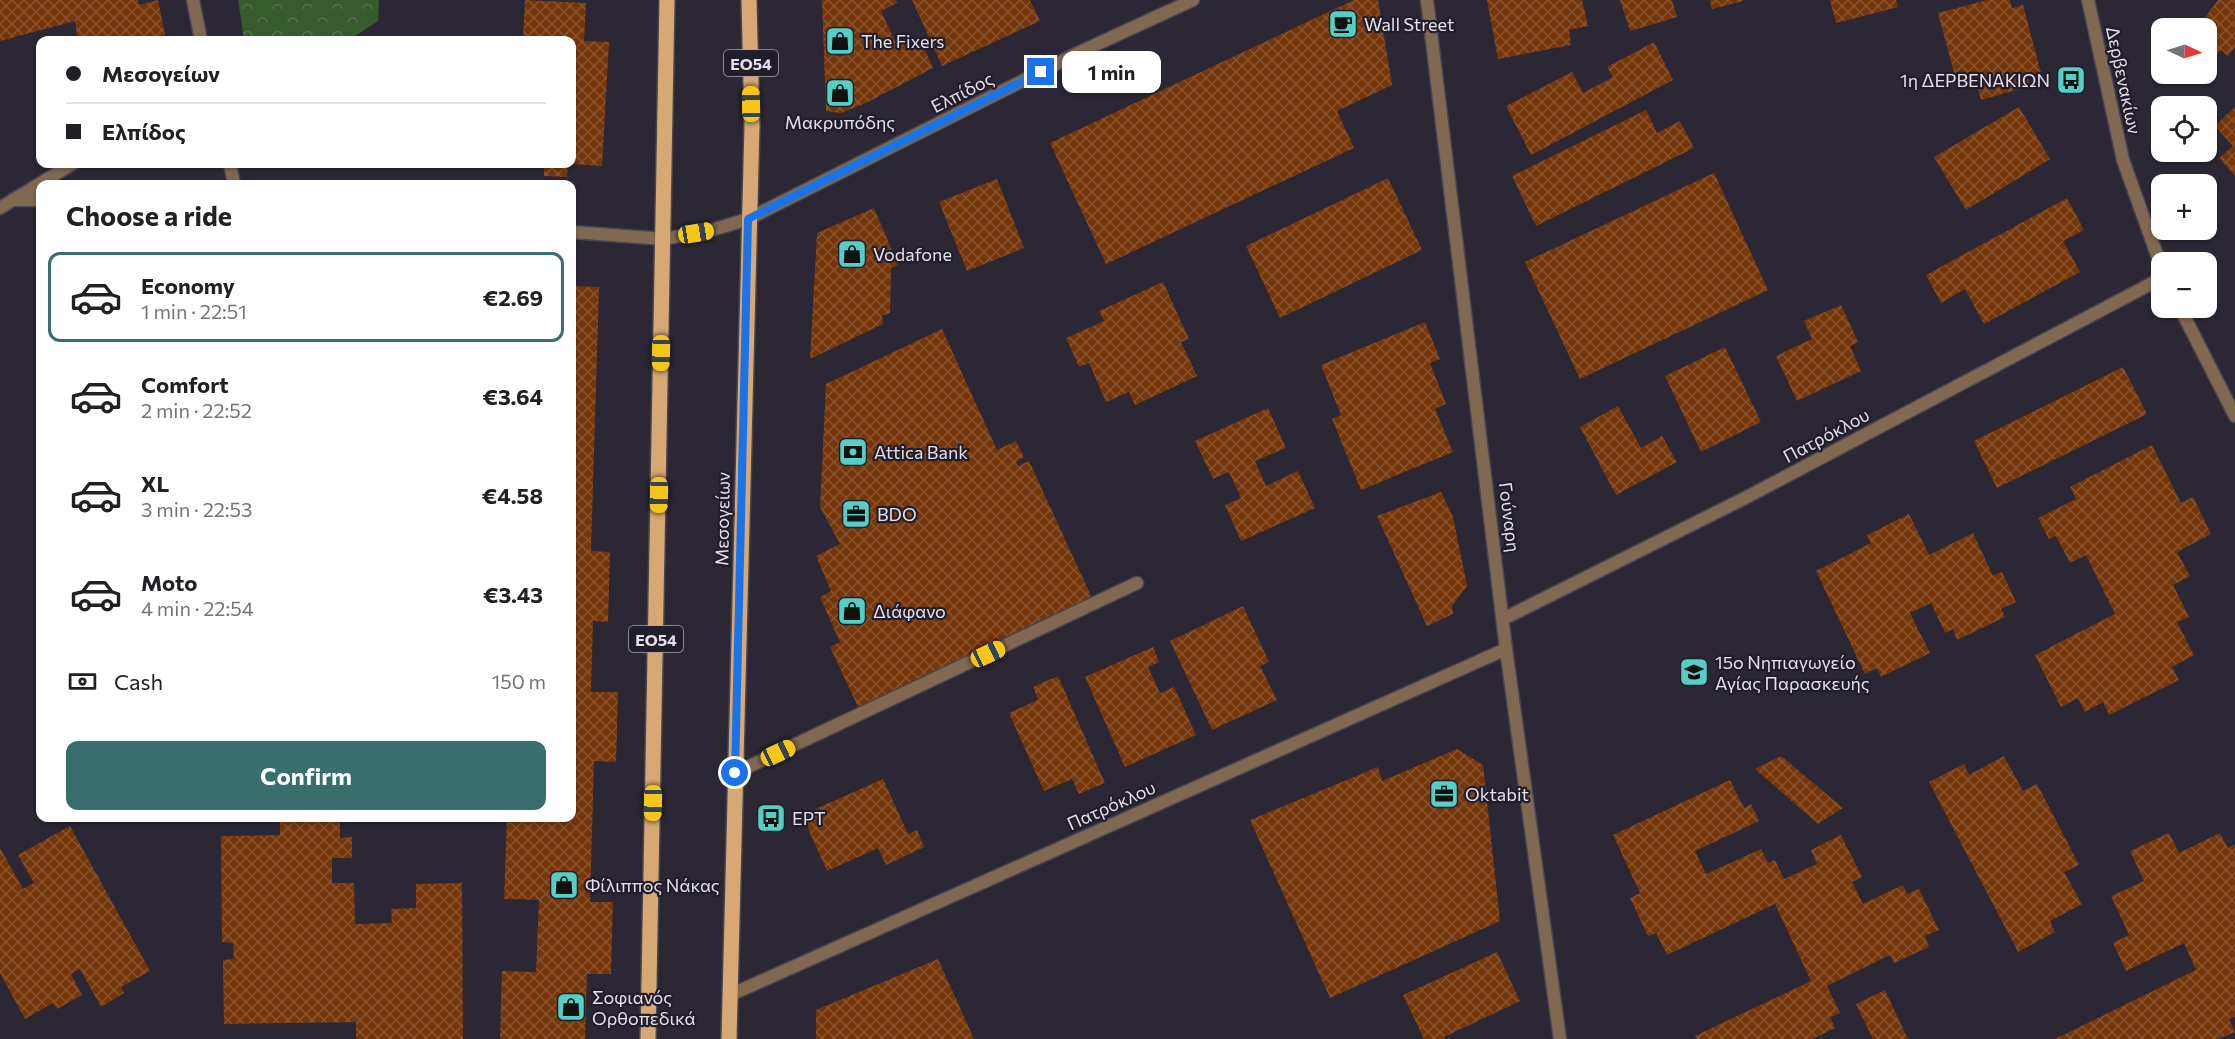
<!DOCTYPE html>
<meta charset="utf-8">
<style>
:root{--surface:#fff;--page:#f2f2f2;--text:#202124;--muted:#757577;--line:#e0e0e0;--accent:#386f6d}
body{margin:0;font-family:Commissioner,sans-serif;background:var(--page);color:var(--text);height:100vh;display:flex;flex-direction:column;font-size:22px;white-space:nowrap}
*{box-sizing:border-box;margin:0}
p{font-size:20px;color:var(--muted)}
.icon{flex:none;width:33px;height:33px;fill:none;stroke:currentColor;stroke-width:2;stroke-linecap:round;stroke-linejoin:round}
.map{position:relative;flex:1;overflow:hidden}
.sheet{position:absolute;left:36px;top:180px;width:540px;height:642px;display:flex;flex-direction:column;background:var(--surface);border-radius:12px;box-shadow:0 2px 4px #0004}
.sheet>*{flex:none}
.banner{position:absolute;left:36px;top:36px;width:540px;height:132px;border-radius:12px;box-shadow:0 2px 4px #0004;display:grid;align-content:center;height:132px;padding:0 30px;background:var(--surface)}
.needle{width:39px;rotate:94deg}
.controls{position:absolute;left:2151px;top:18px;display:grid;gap:12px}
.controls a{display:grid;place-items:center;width:66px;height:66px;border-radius:12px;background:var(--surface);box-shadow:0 2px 4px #0004;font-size:30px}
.end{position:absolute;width:27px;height:27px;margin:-14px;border:8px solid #1a73e8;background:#fff;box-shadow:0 0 0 3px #fff}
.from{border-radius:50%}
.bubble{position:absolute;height:42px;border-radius:12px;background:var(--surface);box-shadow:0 2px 4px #0004;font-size:20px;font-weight:700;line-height:42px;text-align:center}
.car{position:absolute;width:18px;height:36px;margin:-18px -9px;border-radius:8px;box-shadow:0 0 4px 2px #0007;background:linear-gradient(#f5c518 24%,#345 0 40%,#f5c518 0 76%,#345 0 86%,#f5c518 0)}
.banner b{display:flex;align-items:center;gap:21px;height:57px;font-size:22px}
.banner b+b{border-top:2px solid var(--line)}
.banner i{width:15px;height:15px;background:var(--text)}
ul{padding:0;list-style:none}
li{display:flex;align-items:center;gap:18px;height:90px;margin:0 12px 9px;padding:0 18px;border:3px solid transparent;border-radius:12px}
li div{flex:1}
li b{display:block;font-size:22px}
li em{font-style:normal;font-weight:700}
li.current{border-color:var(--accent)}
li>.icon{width:54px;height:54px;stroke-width:1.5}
h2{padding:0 30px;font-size:27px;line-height:72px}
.pay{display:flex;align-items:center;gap:15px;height:66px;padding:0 30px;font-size:22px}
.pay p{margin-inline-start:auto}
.cta{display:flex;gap:12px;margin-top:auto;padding:12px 30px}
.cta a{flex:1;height:69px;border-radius:12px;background:var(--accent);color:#fff;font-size:24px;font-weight:700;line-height:69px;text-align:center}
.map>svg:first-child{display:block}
</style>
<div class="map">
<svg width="2235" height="1039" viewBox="0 0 2235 1039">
<defs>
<pattern id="forest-crowns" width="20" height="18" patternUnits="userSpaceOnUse" patternTransform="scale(1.5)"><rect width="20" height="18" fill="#365b2c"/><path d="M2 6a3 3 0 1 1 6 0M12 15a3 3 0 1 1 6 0" fill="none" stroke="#53724b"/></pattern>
<pattern id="building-cross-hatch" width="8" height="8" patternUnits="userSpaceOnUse" patternTransform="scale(1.5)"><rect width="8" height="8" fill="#75360a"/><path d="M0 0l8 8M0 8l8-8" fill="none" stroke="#88532e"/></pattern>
</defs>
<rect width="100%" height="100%" fill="#2b2734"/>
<path fill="url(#forest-crowns)" d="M238,0h141l-1,21 -29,19 -105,-1z"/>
<g fill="url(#building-cross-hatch)">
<path d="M0,0h138l1,5 19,-5 8,40h-88l-3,-19 -75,20z"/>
<path d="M525,0l61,3 -2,38 25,1 -7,124 -30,-2v-124h-75v-4l26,2z"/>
<path d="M822,0h74l1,3 -16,8 16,35 22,-10 14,32 -67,35 -25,10 -15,-2z"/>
<path d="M912,0h118l10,21 -98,45z"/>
<path d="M1354,0h24l14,85 -55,26 17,37 -248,116 -56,-121z"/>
<path d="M1487,0h95l6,26 -19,4 2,15 -73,14z"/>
<path d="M1620,0h52l5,17 -47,14z"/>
<path d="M1710,0h33v1l-31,8z"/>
<path d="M1830,0h66l2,7 -62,16z"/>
<path d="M1987,0h23l2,8 11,-3 18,68 -14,3 3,10 -49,14 -7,-25 -18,5 -18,-67z"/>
<path d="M2218,0h17v47l-7,9 -7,-6 -5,6 -10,-8v-20h-9z"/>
<path d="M1654,42l19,38 -142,75 -25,-49 66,-34 11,21 30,-16 -6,-10z"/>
<path d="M2019,107l31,52 -84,51 -32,-53z"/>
<path d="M2235,107v69l-16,-18 14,-12 -18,-20z"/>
<path d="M1646,110l11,23 23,-12 14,27 -158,78 -24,-50z"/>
<path d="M544,164h24l-1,13 -23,-1z"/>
<path d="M1714,173l54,117 -188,89 -55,-117z"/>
<path d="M1388,178l34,72 -142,68 -34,-72z"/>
<path d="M997,179l27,69 -57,23 -28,-69z"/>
<path d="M2067,198l17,32 -21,11 17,31 -96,52 -19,-35 -24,14 -15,-28z"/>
<path d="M874,208l24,57 -7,3 -1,45 -8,3 1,8 -73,35 7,-126z"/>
<path d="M1163,282l26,57 -8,3 16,34 -62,29 -6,-13 -23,10 -17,-39 -10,4 -13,-29 38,-17 -5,-10z"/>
<path d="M572,286l27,1 -8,264 19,1 -2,70 -15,-1 -2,71h27l-2,70 -22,-1 -4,141h23l-2,72h-24l-2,65h-85l2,-68 34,1 3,-72 -35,-1 3,-81h65z"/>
<path d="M1841,305l17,37 -8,4 11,25 -64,30 -21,-45 36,-17 -8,-18z"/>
<path d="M1425,322l15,37 -10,4 16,41 -11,5 18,43 -92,38 -29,-71 9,-4 -20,-50z"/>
<path d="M942,329l55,121 19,-9 8,16 -8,5 2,4 11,-5 63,137 -234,109 -28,-60 10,-5 -20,-45 11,-6 -15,-35 24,-12 -20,-37 6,-123z"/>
<path d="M1725,347l36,75 -60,30 -36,-76z"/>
<path d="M2123,367l24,47 -150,74 -23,-47z"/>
<path d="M1618,406l23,42 21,-12 15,26 -61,33 -36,-68z"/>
<path d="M1268,408l18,40 -31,13 11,25 32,-15 17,37 -74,33 -16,-36 16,-7 -12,-26 -16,7 -18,-38z"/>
<path d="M2152,445l29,58 12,-6 18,37 -34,18 13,24 -17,9 16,32 -12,5 17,33 -22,12 7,13 -70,35 -6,-13 -18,10 -7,-14 -17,9 -26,-52 80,-41 -29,-59 -16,8 -14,-27 -7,3 -11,-21 38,-19 -6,-12z"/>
<path d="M1441,492l12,25 14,69 -15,20 1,8 -26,12 -50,-110z"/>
<path d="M1909,514l20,41 44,-22 20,43 9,-4 14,30 -15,7 4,8 -48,23 -4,-11 -8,4 -14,-30 -21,10 20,40 -49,24 -4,-9 -12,6 -49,-103 55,-28 -4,-8z"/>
<path d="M1243,606l26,56 -9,4 17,34 -65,30 -42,-89z"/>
<path d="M1153,647l6,15 -11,5 12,26 14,-6 22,48 -71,32 -40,-90z"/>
<path d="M1058,676l47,107 -26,11 -7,-15 -28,12 -35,-78 29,-13 -5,-13z"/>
<path d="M1457,749l26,16 17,156 -170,77 -80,-178 128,-53 4,14z"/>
<path d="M1781,756l62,52 -25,16 -63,-55z"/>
<path d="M2004,756l19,35 14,-7 42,81 -15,7 18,32 -32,17 5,11 -37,20 -89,-170 35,-18 5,11z"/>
<path d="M883,779l25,55 9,-4 7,17 -38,18 -8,-17 -51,23 -25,-56z"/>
<path d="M1730,780l14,28 7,-4 8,17 -64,30 11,23 55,-25 7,14 7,-3 9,19 33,-15 -6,-14 30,-15 21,42 -10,5 11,22 40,-19 4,9 12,-5 20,41 -14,6 4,11 -35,16 -4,-8 -63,31 13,27 -10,4 5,11 -23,11h-115l-2,-3 116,-55 -36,-77 -108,51 -11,-22 -8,3 -18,-38 10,-5 -27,-58z"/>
<path d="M280,818h60v20l12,-1v21h-20v25h22l1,41 37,-1 -1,-14 25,-1v-24l46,-1 1,156h-107v-17l-132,2 -1,-64 11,-1 -1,-16 -11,-1 -1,-106 59,-1z"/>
<path d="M70,826l80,145 -29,16 3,6 -23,14 -21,-38 -9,5 11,21 -25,14 -4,-6 -28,16 -25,-46v-125l23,41 11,-6 -16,-28z"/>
<path d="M2169,833l10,20 41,-20 8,15 7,-4v173l-6,2 6,13 -17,7h-163l141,-69 -12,-27 -58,28 -13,-28 16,-8 -18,-39 33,-15 -14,-30z"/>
<path d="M1497,952l23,49 -76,36 1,2h-21l-21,-44z"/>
<path d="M938,959l36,80h-158v-29z"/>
<path d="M1885,990l23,49h-35l-17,-35z"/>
</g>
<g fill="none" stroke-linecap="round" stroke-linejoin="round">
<g stroke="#494551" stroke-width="15">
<path id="service" d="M735,773l402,-190"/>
</g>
<g stroke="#494551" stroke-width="15">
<g id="minor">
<path d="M193,0l8,40"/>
<path d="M1427,0l79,649 54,390"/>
<path d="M230,164l4,20"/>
<path d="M13,200l59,-36"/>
<path d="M664,239l48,-9 36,-11 334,-168 111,-51"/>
<path d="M1505,618l242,-121 415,-219"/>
<path d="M730,995l776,-346"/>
</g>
</g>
<g stroke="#494551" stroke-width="15">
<g id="tertiary">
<path d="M2088,0l35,160 39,109"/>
<path d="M0,208l13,-8h27"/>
<path d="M572,232l92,7"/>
<path d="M2180,308l55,108"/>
</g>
</g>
<g stroke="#494551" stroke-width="18">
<g id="primary">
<path d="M648,1039l19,-1039"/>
<path d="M729,1039l23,-914 -3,-125"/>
</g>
</g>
<use href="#service" stroke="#806950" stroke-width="12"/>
<use href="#minor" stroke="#806950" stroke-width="12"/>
<use href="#tertiary" stroke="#806950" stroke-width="12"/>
<use href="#primary" stroke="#d7a774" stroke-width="15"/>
</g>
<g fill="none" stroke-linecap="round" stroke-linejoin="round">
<path stroke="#1a73e8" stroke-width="8" d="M735,773l13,-554 293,-147"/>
</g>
<defs>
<g id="cafe-square" transform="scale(1.5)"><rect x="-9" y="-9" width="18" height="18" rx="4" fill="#55cec6" stroke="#221d2a"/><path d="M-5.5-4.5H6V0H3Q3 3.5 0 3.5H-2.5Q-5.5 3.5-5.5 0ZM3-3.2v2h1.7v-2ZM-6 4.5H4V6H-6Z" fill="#111"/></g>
<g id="shop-square" transform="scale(1.5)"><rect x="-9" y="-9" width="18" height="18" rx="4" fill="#55cec6" stroke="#221d2a"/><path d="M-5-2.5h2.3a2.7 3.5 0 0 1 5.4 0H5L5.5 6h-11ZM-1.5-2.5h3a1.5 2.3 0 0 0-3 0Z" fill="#111"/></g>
<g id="bus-square" transform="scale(1.5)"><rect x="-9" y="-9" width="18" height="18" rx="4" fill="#55cec6" stroke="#221d2a"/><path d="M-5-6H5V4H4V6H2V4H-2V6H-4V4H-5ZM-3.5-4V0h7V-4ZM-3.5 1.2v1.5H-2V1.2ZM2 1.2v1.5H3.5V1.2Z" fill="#111"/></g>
<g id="bank-square" transform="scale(1.5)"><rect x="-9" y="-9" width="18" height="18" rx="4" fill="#55cec6" stroke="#221d2a"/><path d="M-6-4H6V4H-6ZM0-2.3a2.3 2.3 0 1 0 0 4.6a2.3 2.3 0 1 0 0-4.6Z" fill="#111"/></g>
<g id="office-square" transform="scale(1.5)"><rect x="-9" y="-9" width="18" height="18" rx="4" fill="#55cec6" stroke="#221d2a"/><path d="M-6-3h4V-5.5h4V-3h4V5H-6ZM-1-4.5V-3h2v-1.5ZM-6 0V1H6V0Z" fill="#111"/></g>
<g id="school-square" transform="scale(1.5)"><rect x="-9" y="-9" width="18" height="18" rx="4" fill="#55cec6" stroke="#221d2a"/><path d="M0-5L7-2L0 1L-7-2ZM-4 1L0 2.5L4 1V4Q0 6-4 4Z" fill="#111"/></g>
</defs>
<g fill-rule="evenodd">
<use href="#cafe-square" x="1343" y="24"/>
<use href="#shop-square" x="840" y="41"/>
<use href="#bus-square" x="2071" y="80"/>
<use href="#shop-square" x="840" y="93"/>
<use href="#shop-square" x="852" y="254"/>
<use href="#bank-square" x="853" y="452"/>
<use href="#office-square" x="856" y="514"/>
<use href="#shop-square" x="852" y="611"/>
<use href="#school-square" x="1694" y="672"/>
<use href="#office-square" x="1444" y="794"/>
<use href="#bus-square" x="771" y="818"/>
<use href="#shop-square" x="564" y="885"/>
<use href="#shop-square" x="571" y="1007"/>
</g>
<g text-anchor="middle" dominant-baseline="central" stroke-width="4.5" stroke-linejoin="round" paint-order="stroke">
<g fill="#221d2a" stroke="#aaa6b0" stroke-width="1.5">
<rect x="724" y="50" width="54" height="26" rx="4.5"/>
<rect x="629" y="626" width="54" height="26" rx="4.5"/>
</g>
<g font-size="16" font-weight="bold" fill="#e4e1ea">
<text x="751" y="63">ΕΟ54</text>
<text x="656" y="639">ΕΟ54</text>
</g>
<g font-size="18" fill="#e4e1ea" stroke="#221d2a" text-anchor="start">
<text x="1364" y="24">Wall Street</text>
<text x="861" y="41">The Fixers</text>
<text x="2050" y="80" text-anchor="end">1η ΔΕΡΒΕΝΑΚΙΩΝ</text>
<text x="840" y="122" text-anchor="middle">Μακρυπόδης</text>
<text x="873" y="254">Vodafone</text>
<text x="874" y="452">Attica Bank</text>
<text x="877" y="514">BDO</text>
<text x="873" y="611">Διάφανο</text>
<text x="1715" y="662">15ο Νηπιαγωγείο<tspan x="1715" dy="21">Αγίας Παρασκευής</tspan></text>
<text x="1465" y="794">Oktabit</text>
<text x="792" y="818">ΕΡΤ</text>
<text x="585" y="885">Φίλιππος Νάκας</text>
<text x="592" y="997">Σοφιανός<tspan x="592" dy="21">Ορθοπεδικά</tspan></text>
</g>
<g font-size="18" fill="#e4e1ea" stroke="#221d2a">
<text transform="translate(2124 80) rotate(78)">Δερβενακίων</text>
<text transform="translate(962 92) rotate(-27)">Ελπίδος</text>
<text transform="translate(1826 435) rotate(-28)">Πατρόκλου</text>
<text transform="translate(1510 517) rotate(83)">Γούναρη</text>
<text transform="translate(722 519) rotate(-89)">Μεσογείων</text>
<text transform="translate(1111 805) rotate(-24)">Πατρόκλου</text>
</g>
</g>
</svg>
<div class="controls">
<a><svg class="needle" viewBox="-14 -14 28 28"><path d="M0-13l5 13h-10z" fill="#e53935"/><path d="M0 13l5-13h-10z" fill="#757577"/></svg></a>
<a><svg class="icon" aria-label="locate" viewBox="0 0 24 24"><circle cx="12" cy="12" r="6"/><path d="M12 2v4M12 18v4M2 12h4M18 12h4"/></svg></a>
<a>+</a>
<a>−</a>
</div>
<i class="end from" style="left:735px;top:773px"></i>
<i class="end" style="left:1041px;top:72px"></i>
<div class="bubble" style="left:1062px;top:51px;width:99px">1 min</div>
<i class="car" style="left:751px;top:104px;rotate:359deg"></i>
<i class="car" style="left:696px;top:233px;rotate:80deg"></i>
<i class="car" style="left:661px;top:353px;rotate:181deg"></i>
<i class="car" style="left:659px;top:495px;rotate:181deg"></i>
<i class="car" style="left:988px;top:654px;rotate:65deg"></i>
<i class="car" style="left:778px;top:753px;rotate:65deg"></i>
<i class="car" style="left:653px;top:803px;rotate:181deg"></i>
<div class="banner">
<b><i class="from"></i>Μεσογείων</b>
<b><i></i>Ελπίδος</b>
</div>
<section class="sheet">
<h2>Choose a ride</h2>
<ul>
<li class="current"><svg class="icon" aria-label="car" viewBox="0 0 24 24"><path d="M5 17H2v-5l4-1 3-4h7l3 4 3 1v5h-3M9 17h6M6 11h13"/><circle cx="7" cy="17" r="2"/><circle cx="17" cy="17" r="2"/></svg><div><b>Economy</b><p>1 min · 22:51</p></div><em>€2.69</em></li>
<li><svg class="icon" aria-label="car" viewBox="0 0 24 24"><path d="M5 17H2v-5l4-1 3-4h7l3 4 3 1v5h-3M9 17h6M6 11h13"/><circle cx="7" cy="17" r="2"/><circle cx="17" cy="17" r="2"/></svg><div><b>Comfort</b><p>2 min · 22:52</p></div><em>€3.64</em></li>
<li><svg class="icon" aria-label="car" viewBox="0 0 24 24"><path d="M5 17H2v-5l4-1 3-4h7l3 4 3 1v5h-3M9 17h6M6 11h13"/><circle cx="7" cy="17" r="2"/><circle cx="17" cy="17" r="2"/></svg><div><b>XL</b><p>3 min · 22:53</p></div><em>€4.58</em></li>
<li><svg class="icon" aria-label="car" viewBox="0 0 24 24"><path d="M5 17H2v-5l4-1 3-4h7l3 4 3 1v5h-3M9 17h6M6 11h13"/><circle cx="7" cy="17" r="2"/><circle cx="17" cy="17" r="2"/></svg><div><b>Moto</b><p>4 min · 22:54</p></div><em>€3.43</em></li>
</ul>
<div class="pay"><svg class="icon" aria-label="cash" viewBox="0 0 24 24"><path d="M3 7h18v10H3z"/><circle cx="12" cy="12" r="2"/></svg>Cash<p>150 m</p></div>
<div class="cta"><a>Confirm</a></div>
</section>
</div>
